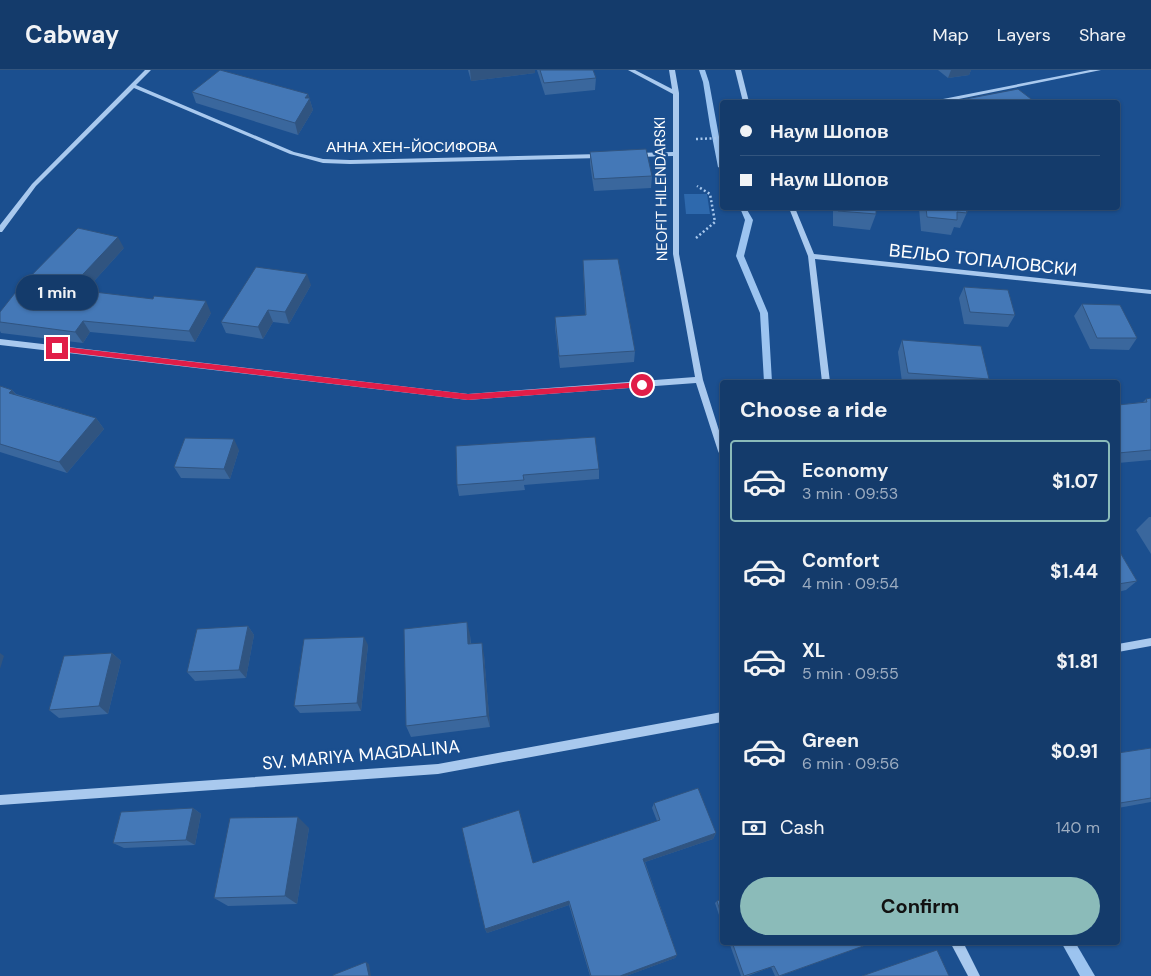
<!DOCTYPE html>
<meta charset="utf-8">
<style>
:root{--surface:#143b6b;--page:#1d4271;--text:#f1f3f6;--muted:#9dadc1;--line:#33557e;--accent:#8bbbb9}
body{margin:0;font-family:"DM Sans",sans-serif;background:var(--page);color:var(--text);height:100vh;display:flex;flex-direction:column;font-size:19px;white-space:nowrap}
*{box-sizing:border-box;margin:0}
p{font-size:16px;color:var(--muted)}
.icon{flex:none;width:28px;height:28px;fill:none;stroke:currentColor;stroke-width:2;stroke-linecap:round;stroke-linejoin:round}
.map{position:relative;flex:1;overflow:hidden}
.sheet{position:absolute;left:720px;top:310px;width:400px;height:565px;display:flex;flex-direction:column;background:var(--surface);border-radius:5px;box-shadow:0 1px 4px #0004,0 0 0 1px var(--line)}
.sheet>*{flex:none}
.guide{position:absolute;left:720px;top:30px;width:400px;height:110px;border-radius:5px;box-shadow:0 1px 4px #0004,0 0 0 1px var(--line);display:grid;align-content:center;height:110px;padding:0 20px;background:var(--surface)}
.end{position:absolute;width:22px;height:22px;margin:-11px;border:6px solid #e11d48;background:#fff;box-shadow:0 0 0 2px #fff}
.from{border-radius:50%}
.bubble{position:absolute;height:35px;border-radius:18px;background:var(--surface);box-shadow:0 1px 4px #0004,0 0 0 1px var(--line);font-size:16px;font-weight:700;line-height:35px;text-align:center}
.guide b{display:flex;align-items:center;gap:18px;height:48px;font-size:19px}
.guide b+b{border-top:1px solid var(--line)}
.guide i{width:12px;height:12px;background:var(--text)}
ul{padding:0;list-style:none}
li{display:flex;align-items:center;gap:15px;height:82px;margin:0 10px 8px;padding:0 10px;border:2px solid transparent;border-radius:5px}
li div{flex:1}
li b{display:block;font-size:19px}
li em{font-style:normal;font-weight:700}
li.current{border-color:var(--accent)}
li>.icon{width:45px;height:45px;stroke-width:1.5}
h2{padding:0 20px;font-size:22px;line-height:60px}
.pay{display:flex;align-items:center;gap:12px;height:55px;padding:0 20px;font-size:19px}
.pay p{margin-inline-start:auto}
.primary-button{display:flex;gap:10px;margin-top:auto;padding:10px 20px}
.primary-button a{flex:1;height:58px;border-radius:30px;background:var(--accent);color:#111;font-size:20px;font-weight:700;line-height:58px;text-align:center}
header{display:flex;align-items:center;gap:30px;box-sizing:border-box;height:70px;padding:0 25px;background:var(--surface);border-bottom:1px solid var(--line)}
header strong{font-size:24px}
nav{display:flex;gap:28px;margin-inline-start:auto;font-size:18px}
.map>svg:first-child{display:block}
</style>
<header>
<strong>Cabway</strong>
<nav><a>Map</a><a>Layers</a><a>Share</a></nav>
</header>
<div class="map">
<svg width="1151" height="906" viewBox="0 0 1151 906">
<rect width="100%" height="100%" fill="#1b4f8f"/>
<path fill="#2e69ad" d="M684,124h23l3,20h-24z"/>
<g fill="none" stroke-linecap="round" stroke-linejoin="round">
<g fill="#9cc4f0" fill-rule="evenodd">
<path d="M699,0h6l4,12 13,71v16l-4,-2 -8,-41 -7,-44z"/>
<path d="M740,138h6l7,12 -9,36 24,57 4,69h-8l-4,-69 -24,-57 9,-36z"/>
<path d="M1061,872h14l20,34h-15z"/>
</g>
<g stroke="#a9c9ee" stroke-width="2.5" stroke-dasharray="2 2.5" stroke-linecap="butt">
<path d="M696,69l26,-1"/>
<path d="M696,168l19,-16 -5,-28 -13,-8"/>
</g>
<g fill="#a9c9ee" fill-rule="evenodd">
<path d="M145,0h6l-15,15 158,67 29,7 27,1 250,-6 3,2 -3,2 -250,6 -27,-1 -33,-9 -156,-66 -98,98 -34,46h-2v-7l32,-41z"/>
<path d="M628,0h7l37,19 -3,-19h6l4,23v161l24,126 19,60v14l-3,-1 -1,-2 -22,-68 -228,17 -468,-55v-6l468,55 227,-17 -22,-123v-98l-37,1 -3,-2 3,-2 37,-1v-58z"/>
<path d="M735,0h6l8,32h-6z"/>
<path d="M1090,0h11l-157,32h-9l3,-2z"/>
<path d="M789,138h6l19,46 337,36v4l-336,-35 15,123h-8l-14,-126z"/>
<path d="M1151,568v8l-33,6v-8z"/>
<path d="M722,642v10l-284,52 -438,31v-10l438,-31z"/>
<path d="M950,872h13l17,34h-12z"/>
</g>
</g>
<g fill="#3a679d">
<path d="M468,0h67v3l-64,8z"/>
<path d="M537,0h56l3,8 -1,12 -50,5z"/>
<path d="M938,0h33l-2,5 -21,3z"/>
<path d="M192,22l116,2 5,16 -15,25 -102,-32z"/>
<path d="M590,82l62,24 -1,12 -57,3 -4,-27z"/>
<path d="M833,138h43v6l-6,16 -37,-4z"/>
<path d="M919,138h50l-9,20 -6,-1 -3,8 -30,-4z"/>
<path d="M124,178l-39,43 126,22 -16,29 -105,-10 -7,11 -82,-10 -1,-2v-19z"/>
<path d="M583,190l52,91 -1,11 -74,6 -5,-40v-11l30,-2z"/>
<path d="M311,215l-22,39 -16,-2 -10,17 -37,-6 -5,-11z"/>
<path d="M964,217l51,28 -7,12 -44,-3 -5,-26z"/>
<path d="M1082,234l55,34 -8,12 -39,-1 -16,-33z"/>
<path d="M902,270l87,39 -2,3h-85l-4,-30z"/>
<path d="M0,316l12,4 4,4 80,24 8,11 -37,44 -67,-21z"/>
<path d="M1151,328v62l-33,3v-58l25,-3 3,-3z"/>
<path d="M456,376l143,23v10l-75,6 1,5 -66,6 -2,-11z"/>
<path d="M239,380l-9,29 -49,-1 -7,-11z"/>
<path d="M1149,447h2v37l-15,-24z"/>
<path d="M1118,479l19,32 -11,9 -8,2z"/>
<path d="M248,556l6,9 -8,43 -51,3 -8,-9z"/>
<path d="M470,565l1,9 13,11 6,72 -79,10 -5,-11z"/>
<path d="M368,575l-7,66 -61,2 -6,-7z"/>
<path d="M112,583l9,8 -13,53 -49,4 -10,-8z"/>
<path d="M1151,678v54l-33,6v-55z"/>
<path d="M654,733l62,30 -3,6 -68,23 32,93 -2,3 -49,18h-36l-21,-71 -82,28 -2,-4 48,-66 124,-42 -5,-13z"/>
<path d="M193,738l8,6 -6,31 -71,3 -11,-5z"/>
<path d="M309,758l-12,76 -69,2 -14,-8z"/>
<path d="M722,829v25l-7,-21 2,-2z"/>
<path d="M729,872h136l1,3 -86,31h-5l-4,-9 -23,9h-7z"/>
</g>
<g fill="#305480">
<path d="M470,0h65v3l-64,8z"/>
<path d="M951,0h20l-2,5 -21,3z"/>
<path d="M308,24l5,16 -15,25 -3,-12 10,-25z"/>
<path d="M118,167l6,11 -48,53 -7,-12z"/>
<path d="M307,204l4,11 -22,39 -4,-12z"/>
<path d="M206,231l5,12 -16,29 -6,-11z"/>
<path d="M268,240l5,12 -10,17 -5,-12z"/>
<path d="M83,251l7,11 -7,11 -8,-11z"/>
<path d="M12,320l9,11 -12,-8z"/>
<path d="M96,348l8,11 -37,44 -8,-11z"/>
<path d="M234,369l5,11 -9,29 -6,-10z"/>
<path d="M467,552l3,13 1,22 -3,-13z"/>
<path d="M248,556l6,9 -8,43 -7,-8z"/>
<path d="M364,567l4,8 -7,66 -4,-8z"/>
<path d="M482,573l2,12 6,72 -3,-11z"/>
<path d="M0,583l4,3 -4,13z"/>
<path d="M112,583l9,8 -13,53 -9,-8z"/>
<path d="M193,738l8,6 -6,31 -9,-5z"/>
<path d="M298,747l11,11 -12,76 -12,-8z"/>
<path d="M716,763l-3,6 -71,24 1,-4z"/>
<path d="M569,831v4l-82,28 -2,-4z"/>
<path d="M677,885l-2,3 -49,18h-6z"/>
<path d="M366,892l3,2 2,12h-2z"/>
</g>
<g fill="#4478b7" stroke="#305480">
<path d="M220,0l88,24 -3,4h5l-15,25 -103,-31z"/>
<path d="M540,0h53l3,8 -52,5z"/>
<path d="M1018,19l17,13h-85z"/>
<path d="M646,79l6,27 -58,3 -4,-27z"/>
<path d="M838,138h38v6l-38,-3z"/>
<path d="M926,138h40l1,5 -10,-1v8l-30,-3z"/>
<path d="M78,158l40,9 -49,52 84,10 1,-3 52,5 -17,30 -106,-10 -8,11 -75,-10v-10l19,-24z"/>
<path d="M618,189l17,92 -76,5 -4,-39 31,-2 -3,-55z"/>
<path d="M256,197l51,7 -22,38 -17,-2 -10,17 -37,-5z"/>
<path d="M964,217l44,3 7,25 -45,-3z"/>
<path d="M1082,234l38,1 17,33h-40z"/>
<path d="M902,270l79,6 8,33 -81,-6z"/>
<path d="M0,316l12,4 -3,3 87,25 -37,44 -59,-18z"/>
<path d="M1151,328v52l-33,3v-48l29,-3 -1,-3z"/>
<path d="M595,367l4,32 -76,6 1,5 -67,5 -1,-39z"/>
<path d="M185,368l49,1 -10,30 -50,-2z"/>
<path d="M1118,479l19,32 -19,3z"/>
<path d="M467,552l1,22 14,-1 5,73 -81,10 -2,-97z"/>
<path d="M248,556l-9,44 -52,2 10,-43z"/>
<path d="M364,567l-7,66 -63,3 10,-67z"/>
<path d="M112,583l-13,53 -50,4 15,-54z"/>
<path d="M1151,678v50l-31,5 -2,-5v-45z"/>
<path d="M698,718l18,45 -73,26 34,96 -57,21h-29l-22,-75 -84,28 -23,-101 57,-18 14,53 127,-43 -6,-17z"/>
<path d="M193,738l-7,32 -73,3 8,-31z"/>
<path d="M298,747l-13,79 -71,2 16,-80z"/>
<path d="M722,829v18l-5,-16z"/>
<path d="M732,872h133l1,3 -87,31 -5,-10 -30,10z"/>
<path d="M937,880l12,26h-87z"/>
<path d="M366,892l3,14h-36v-1z"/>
</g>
<path fill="#e11d48" d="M57,276l411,48 174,-12 3,3 -3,2 -174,13 -411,-49 -4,-3z"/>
<g text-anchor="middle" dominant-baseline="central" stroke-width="5" stroke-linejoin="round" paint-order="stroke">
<g font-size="15" fill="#fff" stroke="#1b4f8f">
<text x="412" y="77">АННА ХЕН-ЙОСИФОВА</text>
<text transform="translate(661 119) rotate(-91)">NEOFIT HILENDARSKI</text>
</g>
<g font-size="18" fill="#fff" stroke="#1b4f8f">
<text transform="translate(983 190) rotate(6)">ВЕЛЬО ТОПАЛОВСКИ</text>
<text transform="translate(361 685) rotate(-5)">SV. MARIYA MAGDALINA</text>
</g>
</g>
</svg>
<i class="end from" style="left:642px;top:315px"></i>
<i class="end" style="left:57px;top:278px"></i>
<div class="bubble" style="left:16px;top:205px;width:82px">1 min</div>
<div class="guide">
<b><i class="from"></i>Наум Шопов</b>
<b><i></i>Наум Шопов</b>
</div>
<section class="sheet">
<h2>Choose a ride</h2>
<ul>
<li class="current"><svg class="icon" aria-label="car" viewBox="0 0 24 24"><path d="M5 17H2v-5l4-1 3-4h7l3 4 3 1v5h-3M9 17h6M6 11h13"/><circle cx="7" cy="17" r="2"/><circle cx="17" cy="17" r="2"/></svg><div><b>Economy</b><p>3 min · 09:53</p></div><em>$1.07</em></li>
<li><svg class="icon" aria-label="car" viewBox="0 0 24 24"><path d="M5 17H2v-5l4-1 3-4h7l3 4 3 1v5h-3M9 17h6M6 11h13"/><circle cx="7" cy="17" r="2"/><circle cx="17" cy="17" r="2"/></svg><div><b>Comfort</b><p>4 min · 09:54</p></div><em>$1.44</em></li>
<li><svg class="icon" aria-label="car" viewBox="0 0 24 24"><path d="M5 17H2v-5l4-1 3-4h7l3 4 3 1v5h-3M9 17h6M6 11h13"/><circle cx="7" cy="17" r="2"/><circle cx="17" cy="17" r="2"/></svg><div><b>XL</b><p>5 min · 09:55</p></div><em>$1.81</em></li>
<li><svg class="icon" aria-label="car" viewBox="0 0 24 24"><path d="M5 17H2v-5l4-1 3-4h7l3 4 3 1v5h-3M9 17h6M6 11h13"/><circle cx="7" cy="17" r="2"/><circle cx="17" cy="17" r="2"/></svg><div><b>Green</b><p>6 min · 09:56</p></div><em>$0.91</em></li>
</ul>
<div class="pay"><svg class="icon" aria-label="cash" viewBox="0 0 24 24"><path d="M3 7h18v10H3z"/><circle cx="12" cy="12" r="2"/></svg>Cash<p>140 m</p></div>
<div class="primary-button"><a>Confirm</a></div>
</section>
</div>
